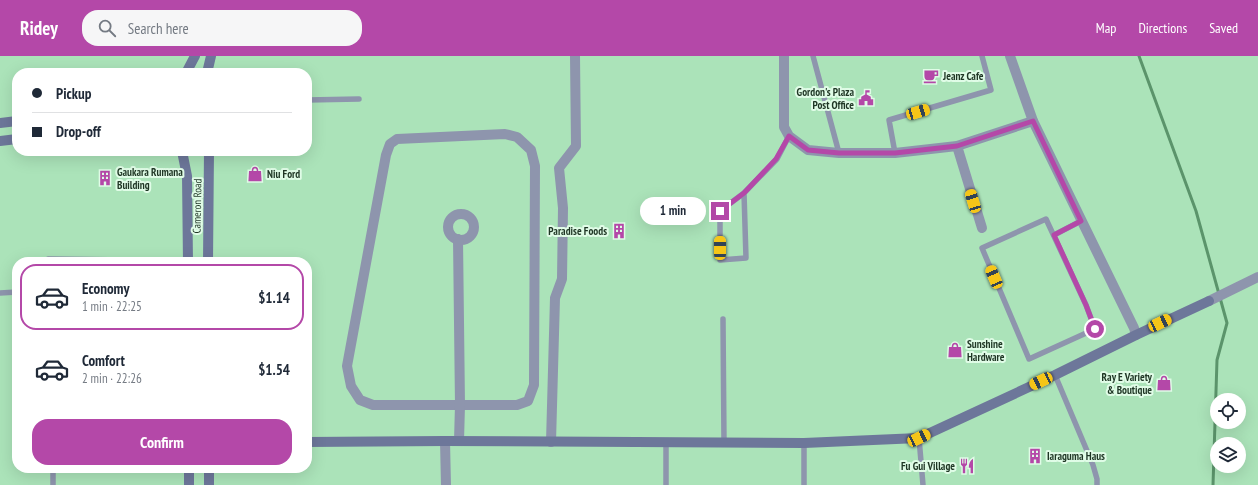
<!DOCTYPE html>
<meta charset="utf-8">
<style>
:root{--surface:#fff;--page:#f6f6f7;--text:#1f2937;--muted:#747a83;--line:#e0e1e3;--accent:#b448a8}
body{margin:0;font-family:"PT Sans Narrow",sans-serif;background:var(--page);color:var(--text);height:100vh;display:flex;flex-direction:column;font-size:15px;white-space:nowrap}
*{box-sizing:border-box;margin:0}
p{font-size:13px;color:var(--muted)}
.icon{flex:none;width:22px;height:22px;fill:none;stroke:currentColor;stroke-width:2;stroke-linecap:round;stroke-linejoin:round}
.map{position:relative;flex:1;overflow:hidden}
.drawer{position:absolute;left:12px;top:201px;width:300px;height:216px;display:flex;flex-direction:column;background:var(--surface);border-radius:16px;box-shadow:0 4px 16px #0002}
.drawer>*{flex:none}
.banner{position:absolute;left:12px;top:12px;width:300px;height:88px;border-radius:16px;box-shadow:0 4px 16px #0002;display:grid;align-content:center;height:88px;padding:0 20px;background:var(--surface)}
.fabs{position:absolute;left:1210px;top:337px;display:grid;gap:8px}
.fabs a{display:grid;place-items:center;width:36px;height:36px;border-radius:50%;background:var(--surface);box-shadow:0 4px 16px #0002;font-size:20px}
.end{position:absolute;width:18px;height:18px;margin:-9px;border:5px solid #b448a8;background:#fff;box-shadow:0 0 0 2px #fff}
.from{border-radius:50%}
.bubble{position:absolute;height:28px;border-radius:14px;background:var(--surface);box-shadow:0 4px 16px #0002;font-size:13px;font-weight:800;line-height:28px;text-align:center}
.car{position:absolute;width:12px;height:24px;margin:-12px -6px;border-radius:5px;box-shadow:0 0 3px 1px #0007;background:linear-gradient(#f5c518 24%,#345 0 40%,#f5c518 0 76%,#345 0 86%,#f5c518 0)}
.banner b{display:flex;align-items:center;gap:14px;height:38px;font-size:15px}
.banner b+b{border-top:1px solid var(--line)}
.banner i{width:10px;height:10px;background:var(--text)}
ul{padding:7px 0 0;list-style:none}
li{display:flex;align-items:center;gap:12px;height:66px;margin:0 8px 6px;padding:0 12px;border:2px solid transparent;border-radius:16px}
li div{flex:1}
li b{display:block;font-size:15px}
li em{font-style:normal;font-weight:800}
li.on{border-color:var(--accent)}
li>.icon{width:36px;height:36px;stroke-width:1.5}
.cta{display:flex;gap:8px;margin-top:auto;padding:8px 20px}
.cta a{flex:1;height:46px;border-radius:16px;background:var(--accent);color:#fff;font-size:16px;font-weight:800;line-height:46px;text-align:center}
header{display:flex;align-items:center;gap:24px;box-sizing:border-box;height:56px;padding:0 20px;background:var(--accent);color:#fff}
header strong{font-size:19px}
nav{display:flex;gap:22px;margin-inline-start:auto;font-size:14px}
.search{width:280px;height:36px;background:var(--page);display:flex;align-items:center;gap:10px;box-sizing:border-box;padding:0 14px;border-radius:16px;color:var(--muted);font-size:15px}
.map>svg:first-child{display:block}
</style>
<header>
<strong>Ridey</strong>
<div class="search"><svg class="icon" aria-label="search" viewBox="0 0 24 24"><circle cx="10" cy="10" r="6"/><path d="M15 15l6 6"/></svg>Search here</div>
<nav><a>Map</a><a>Directions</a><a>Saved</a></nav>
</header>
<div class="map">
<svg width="1258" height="429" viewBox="0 0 1258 429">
<rect width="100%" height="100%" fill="#abe3b9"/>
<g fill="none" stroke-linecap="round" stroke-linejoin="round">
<path stroke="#5b946b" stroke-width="3" d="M1139,0l57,155 31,112 -10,37 -4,125"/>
<g stroke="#8e95ad" stroke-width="5.5">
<path d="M813,0l26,97"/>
<path d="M307,44l52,-1"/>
<path d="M895,97l-6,-33 102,-30 -9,-34"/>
<path d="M744,137l-24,18v49l26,-2 -2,-65 33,-34 12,-23"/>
<path d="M1046,163l40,86 9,24 -66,30 -47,-111z"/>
<path d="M1054,179l27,-14"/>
<path d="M49,206l-1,-3 81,1"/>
<path d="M0,237l17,-1"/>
<path d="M723,263l1,124"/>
<path d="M1055,319l38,90 4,14v6"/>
<path d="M919,382l4,47"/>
<path d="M53,429v-17"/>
<path d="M666,429v-43"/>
<path d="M804,429v-42"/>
</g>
<g stroke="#8e95ad" stroke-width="10">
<path d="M784,0v71l5,9 19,14 31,3h56l62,-7 76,-25"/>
<path d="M1010,0l23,65 101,207 2,7"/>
<path d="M505,78l12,3 14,13 4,16 -1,219 -6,16 -11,4h-144l-13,-5 -9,-14 -4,-20 39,-211 4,-11 7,-5z"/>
<path d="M957,90l25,82"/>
<circle cx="461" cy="171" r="13"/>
<path d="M458,183l2,166 -1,36"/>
<path d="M1209,245l49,-24"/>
<path d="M445,385l1,44"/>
<path d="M551,386l4,-144 7,-19 1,-71 -4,-40 17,-22 -1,-90"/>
</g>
<g stroke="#6d779a" stroke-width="10">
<path d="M186,17l9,-17"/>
<path d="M207,17l4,-17"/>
<path d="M0,67l17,-2"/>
<path d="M0,85l17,-2"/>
<path d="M182,95l5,25 1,86"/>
<path d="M208,206l1,-111"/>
<path d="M307,386l138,-1 359,2 115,-5 136,-63 81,-40 73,-34"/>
<path d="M189,429v-17"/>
<path d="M209,429v-17"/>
</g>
</g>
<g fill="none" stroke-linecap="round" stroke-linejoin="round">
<path stroke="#b448a8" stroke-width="5" d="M720,155l24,-18 32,-34 13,-23 19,14 31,3h56l62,-7 76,-25 48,100 -27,14 32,70 9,24"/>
</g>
<defs>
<g id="cafe-bare" transform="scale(1.2)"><path d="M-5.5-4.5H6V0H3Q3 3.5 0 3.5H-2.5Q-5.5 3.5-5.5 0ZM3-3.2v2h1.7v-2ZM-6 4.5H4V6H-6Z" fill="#b448a8" stroke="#e0fce7" stroke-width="2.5" paint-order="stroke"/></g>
<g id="civic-bare" transform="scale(1.2)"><path d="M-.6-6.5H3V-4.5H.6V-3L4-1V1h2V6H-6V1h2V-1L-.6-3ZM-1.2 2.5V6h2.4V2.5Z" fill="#b448a8" stroke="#e0fce7" stroke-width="2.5" paint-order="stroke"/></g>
<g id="shop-bare" transform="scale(1.2)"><path d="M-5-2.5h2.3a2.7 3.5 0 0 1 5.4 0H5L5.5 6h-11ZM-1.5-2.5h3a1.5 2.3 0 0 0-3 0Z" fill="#b448a8" stroke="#e0fce7" stroke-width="2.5" paint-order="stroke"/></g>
<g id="building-bare" transform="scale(1.2)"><path d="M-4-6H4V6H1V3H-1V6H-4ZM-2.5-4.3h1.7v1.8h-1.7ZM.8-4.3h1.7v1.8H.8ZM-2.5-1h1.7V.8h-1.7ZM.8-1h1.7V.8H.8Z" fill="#b448a8" stroke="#e0fce7" stroke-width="2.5" paint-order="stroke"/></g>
<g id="restaurant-bare" transform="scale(1.2)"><path d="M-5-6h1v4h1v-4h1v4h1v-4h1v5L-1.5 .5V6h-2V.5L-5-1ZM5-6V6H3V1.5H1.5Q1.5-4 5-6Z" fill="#b448a8" stroke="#e0fce7" stroke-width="2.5" paint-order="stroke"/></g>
</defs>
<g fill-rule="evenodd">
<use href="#cafe-bare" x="931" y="20"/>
<use href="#civic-bare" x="866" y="42"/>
<use href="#shop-bare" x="255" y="118"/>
<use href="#building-bare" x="105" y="122"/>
<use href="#building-bare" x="619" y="175"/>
<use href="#shop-bare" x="955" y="294"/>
<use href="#shop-bare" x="1164" y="327"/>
<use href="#building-bare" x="1035" y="400"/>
<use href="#restaurant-bare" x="967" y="410"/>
</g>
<g text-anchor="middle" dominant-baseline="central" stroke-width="4" stroke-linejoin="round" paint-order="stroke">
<g font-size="11" font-weight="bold" fill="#1f3625" stroke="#e0fce7" text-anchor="start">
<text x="943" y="20">Jeanz Cafe</text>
<text x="854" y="36" text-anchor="end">Gordon's Plaza<tspan x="854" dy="13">Post Office</tspan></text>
<text x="117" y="116">Gaukara Rumana<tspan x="117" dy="13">Building</tspan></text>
<text x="267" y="118">Niu Ford</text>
<text x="607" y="175" text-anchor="end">Paradise Foods</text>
<text x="967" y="288">Sunshine<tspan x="967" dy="13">Hardware</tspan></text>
<text x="1152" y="321" text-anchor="end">Ray E Variety<tspan x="1152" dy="13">&amp; Boutique</tspan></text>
<text x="1047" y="400">Iaraguma Haus</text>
<text x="955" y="410" text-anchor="end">Fu Gui Village</text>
</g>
<g font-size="11" fill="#1f3625" stroke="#e0fce7">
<text transform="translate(197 150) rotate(-89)">Cameron Road</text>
</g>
</g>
</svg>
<div class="fabs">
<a><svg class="icon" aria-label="locate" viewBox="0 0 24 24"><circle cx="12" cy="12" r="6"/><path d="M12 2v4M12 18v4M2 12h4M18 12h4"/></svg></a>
<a><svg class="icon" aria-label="layers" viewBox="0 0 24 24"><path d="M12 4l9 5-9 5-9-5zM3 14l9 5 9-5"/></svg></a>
</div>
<i class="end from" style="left:1095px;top:273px"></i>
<i class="end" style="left:720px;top:155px"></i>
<div class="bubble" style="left:640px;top:141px;width:66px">1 min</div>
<i class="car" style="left:918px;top:56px;rotate:74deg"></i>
<i class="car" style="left:973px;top:145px;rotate:343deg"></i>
<i class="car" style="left:720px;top:192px;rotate:0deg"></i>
<i class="car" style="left:994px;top:221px;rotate:337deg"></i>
<i class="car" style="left:1160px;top:267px;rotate:65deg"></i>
<i class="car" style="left:1041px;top:325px;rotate:245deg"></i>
<i class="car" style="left:919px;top:382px;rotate:65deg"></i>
<div class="banner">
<b><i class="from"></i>Pickup</b>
<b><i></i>Drop-off</b>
</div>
<section class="drawer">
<ul>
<li class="on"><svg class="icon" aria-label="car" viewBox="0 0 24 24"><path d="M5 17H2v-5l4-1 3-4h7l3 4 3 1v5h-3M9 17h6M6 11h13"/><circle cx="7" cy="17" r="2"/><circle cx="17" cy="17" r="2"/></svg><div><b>Economy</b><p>1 min · 22:25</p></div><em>$1.14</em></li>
<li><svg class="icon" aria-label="car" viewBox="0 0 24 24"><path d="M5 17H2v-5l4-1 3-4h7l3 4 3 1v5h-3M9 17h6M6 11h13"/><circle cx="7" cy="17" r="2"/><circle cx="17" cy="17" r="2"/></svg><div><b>Comfort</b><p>2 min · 22:26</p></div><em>$1.54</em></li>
</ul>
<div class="cta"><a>Confirm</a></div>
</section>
</div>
